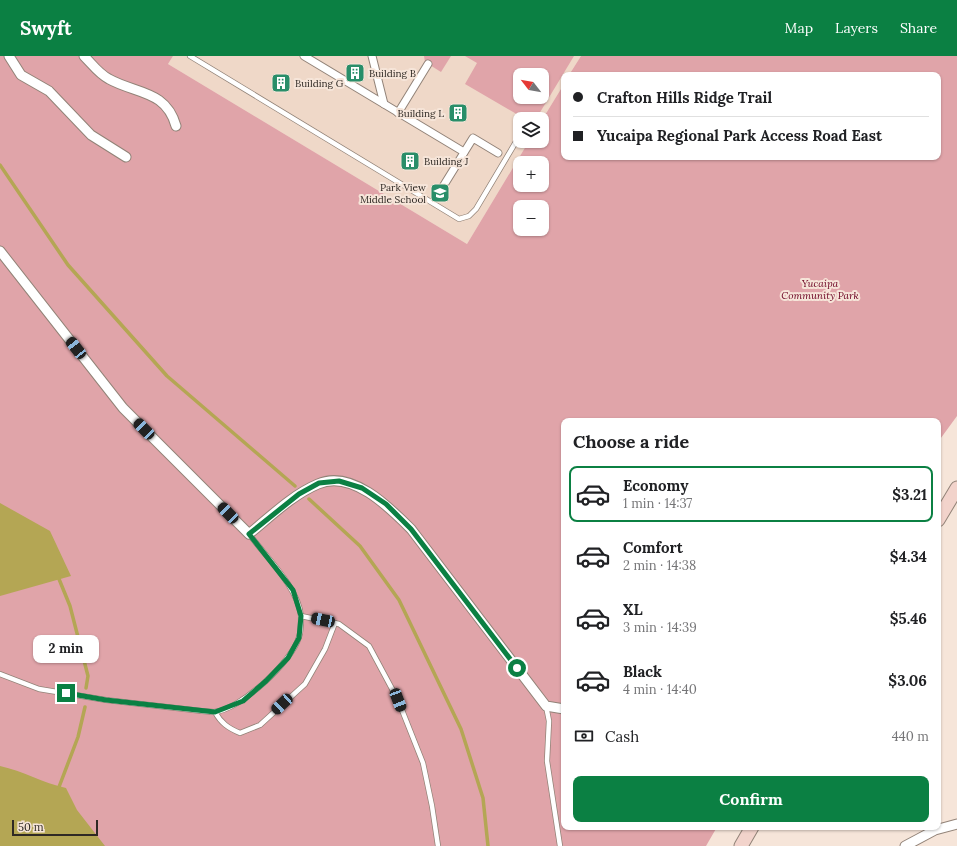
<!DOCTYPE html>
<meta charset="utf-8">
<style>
:root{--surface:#fff;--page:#f6f6f6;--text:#202124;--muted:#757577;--line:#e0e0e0;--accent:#0b8043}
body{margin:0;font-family:Lora,serif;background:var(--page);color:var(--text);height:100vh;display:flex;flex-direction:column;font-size:15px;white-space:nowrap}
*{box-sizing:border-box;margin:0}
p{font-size:13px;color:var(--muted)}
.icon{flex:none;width:22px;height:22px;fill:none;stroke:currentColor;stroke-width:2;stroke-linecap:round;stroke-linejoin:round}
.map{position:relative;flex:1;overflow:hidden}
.sheet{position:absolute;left:561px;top:362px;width:380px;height:412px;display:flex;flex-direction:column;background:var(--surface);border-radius:8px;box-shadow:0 1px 3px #0004}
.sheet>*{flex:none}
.hud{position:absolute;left:561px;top:16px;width:380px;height:88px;border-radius:8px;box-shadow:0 1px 3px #0004;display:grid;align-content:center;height:88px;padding:0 12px;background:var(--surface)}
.needle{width:26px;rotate:301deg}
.tools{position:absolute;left:513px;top:12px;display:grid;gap:8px}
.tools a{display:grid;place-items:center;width:36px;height:36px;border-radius:8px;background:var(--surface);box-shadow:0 1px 3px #0004;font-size:20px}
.scale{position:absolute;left:12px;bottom:10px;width:86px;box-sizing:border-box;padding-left:4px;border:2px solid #2f2924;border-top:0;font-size:11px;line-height:14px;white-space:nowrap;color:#2f2924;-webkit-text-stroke:3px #f6e5d9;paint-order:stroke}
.end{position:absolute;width:18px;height:18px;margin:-9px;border:5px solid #0b8043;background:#fff;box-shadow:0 0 0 2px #fff}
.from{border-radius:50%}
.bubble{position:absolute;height:28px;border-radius:8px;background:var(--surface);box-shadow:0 1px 3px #0004;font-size:13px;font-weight:700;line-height:28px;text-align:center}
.car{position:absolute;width:12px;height:24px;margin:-12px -6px;border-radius:5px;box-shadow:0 0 3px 1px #0007;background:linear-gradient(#222 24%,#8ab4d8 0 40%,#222 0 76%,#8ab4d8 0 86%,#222 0)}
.hud b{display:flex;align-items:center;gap:14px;height:38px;font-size:15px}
.hud b+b{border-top:1px solid var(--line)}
.hud i{width:10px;height:10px;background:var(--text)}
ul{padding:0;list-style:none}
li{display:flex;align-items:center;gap:12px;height:56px;margin:0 8px 6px;padding:0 4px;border:2px solid transparent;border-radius:8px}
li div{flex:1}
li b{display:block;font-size:15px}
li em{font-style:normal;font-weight:700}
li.active{border-color:var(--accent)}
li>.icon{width:36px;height:36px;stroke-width:1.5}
h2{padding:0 12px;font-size:18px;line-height:48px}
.pay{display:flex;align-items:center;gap:10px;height:44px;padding:0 12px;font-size:15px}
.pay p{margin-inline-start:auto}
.button{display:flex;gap:8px;margin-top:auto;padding:8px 12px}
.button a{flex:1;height:46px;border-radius:8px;background:var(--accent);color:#fff;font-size:16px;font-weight:700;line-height:46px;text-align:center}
header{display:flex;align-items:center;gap:24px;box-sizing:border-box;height:56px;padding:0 20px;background:var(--accent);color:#fff}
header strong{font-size:19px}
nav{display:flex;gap:22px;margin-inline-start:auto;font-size:14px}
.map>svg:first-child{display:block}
</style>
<header>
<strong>Swyft</strong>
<nav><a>Map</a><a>Layers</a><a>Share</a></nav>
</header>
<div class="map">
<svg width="957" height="790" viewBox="0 0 957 790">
<rect width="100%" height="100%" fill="#f6e5d9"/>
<path fill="#efd8c8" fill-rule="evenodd" d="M173,0h408l-12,19h-5v9l-22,36 -22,-1v22h9l-62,103 -299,-180zM520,19h22v22h-22z"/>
<g fill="#e0a4a9" fill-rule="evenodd">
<path d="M0,0h173l-5,8 299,180 62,-103h13v-21l22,-36v73h374v-82h-369l12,-19h376v360l-19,26v-21h-374v406h153l-11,19h-706zM520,107h22v22h-22zM520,151h22v22h-22z"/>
<path d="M424,0h27l-10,16 -16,-10z"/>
<path d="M465,0h109l-38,63h-11l-60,-35 12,-21zM520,19h22v22h-22z"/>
</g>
<g fill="#b4a654">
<path d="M0,447l50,28 21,45 -71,20z"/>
<path d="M0,710c23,5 43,17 66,22l11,22 28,36h-105z"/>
</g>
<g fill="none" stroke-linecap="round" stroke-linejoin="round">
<g stroke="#b4a654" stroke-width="3.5">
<path d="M0,109l68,100 99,111 128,110"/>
<path d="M309,443l51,47 39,54 62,129 22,69 5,48"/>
<path d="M59,523l11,27 18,70 -2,12"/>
<path d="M59,731l19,-50 7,-30"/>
</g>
<g stroke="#928378" stroke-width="6">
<g id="service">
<path d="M190,0l269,163 10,-3 7,-7 44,-74"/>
<path d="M301,560l38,8 30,22 29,54 25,63 9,43 6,40"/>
<path d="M0,618l39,15 67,11 96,11c4,0 8,1 12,1 26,-2 78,-50 85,-75 2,-5 2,-15 2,-21 -3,-29 -35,-59 -52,-82"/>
<path d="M546,650l3,15 -2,40 13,85"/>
<path d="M215,656c6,11 13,16 25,21l20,-8 45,-41 20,-35 10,-26"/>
</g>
</g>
<g stroke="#928378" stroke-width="9">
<g id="pedestrian">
<path d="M304,0l160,96"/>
<path d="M372,0l12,48"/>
<path d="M398,57l30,-49"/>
<path d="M439,137l34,-55 25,15"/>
</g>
</g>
<g stroke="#928378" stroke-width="11">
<g id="minor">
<path d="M9,0l12,19 28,16 42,44 35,22"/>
<path d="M84,0c8,8 15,18 25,23 27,15 57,11 67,47"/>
<path d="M0,195l123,157 126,126c21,-17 43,-39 69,-50 34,-15 72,24 93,45l135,177 18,3"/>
<path d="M905,790l30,-16 22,-6"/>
</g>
</g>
<g stroke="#928378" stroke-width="15">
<g id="secondary">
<path d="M938,464l19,-32"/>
<path d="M741,790l11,-19"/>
</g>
</g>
<use href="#service" stroke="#fff" stroke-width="4.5"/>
<use href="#pedestrian" stroke="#fff" stroke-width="7"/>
<use href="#minor" stroke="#fff" stroke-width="9"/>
<use href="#secondary" stroke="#f2d3cb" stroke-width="13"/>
</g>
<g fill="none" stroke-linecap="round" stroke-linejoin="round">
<path stroke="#0b8043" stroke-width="5" d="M66,637l40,7 109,12 28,-11 23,-20 22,-23 11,-20 2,-22 -8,-26 -44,-56 50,-40 20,-11 20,-2 23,7 24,16 25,25 106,139"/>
</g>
<defs>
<g id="building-square" transform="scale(1)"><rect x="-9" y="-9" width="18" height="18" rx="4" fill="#298e69" stroke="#f6e5d9"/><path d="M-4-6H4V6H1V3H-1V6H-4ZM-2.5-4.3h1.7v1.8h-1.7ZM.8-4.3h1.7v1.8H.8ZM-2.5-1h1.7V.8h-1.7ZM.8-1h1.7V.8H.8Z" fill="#fff"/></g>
<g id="school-square" transform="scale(1)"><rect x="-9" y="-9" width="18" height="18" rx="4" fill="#298e69" stroke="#f6e5d9"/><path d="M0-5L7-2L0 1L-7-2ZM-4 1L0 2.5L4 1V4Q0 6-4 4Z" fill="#fff"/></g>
</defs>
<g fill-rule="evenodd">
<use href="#building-square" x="355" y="17"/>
<use href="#building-square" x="281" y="27"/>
<use href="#building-square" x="458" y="57"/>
<use href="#building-square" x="410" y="105"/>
<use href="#school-square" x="440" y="137"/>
</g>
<g text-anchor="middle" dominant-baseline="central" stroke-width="4" stroke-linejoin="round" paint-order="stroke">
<g font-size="10" fill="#2f2924" stroke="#f6e5d9" text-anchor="start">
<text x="369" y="17">Building B</text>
<text x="295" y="27">Building G</text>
<text x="444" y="57" text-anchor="end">Building L</text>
<text x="424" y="105">Building J</text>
<text x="426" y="131" text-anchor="end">Park View<tspan x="426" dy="12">Middle School</tspan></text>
</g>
<g font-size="10" font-style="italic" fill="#6b0021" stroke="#f6e5d9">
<text x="820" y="227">Yucaipa<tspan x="820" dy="12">Community Park</tspan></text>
</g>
</g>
</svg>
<div class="tools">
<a><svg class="needle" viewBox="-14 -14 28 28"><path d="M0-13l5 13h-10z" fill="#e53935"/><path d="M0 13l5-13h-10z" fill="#757577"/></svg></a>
<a><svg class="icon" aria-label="layers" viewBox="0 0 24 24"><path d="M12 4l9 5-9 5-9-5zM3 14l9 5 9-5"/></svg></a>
<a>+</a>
<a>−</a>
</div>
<div class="scale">50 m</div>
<i class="end from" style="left:517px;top:612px"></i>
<i class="end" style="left:66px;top:637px"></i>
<div class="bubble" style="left:33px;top:579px;width:66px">2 min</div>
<i class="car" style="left:76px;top:292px;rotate:322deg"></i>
<i class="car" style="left:144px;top:373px;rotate:315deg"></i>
<i class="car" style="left:228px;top:457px;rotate:316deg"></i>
<i class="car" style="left:323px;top:564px;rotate:282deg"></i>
<i class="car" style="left:398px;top:644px;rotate:159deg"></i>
<i class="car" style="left:282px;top:648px;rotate:227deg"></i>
<div class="hud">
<b><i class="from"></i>Crafton Hills Ridge Trail</b>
<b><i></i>Yucaipa Regional Park Access Road East</b>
</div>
<section class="sheet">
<h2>Choose a ride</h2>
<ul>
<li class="active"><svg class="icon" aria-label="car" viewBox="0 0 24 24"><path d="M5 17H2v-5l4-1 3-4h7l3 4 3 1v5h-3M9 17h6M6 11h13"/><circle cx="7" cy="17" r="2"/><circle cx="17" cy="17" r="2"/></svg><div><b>Economy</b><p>1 min · 14:37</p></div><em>$3.21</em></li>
<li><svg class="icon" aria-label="car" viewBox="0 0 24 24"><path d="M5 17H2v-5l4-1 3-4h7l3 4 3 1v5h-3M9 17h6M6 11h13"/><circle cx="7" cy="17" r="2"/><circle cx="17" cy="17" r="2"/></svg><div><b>Comfort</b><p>2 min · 14:38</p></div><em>$4.34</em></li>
<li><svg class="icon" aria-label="car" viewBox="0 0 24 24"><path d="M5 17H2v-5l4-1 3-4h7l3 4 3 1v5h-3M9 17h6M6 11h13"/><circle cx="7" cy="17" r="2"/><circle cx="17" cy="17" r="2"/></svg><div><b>XL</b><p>3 min · 14:39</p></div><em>$5.46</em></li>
<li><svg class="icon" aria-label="car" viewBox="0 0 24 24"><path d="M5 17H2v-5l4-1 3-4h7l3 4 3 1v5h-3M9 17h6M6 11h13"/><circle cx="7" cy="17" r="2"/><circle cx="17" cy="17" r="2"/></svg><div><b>Black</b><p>4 min · 14:40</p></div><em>$3.06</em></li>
</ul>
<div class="pay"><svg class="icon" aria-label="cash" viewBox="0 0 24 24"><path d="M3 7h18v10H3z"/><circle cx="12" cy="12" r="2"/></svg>Cash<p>440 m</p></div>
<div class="button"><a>Confirm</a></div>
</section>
</div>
